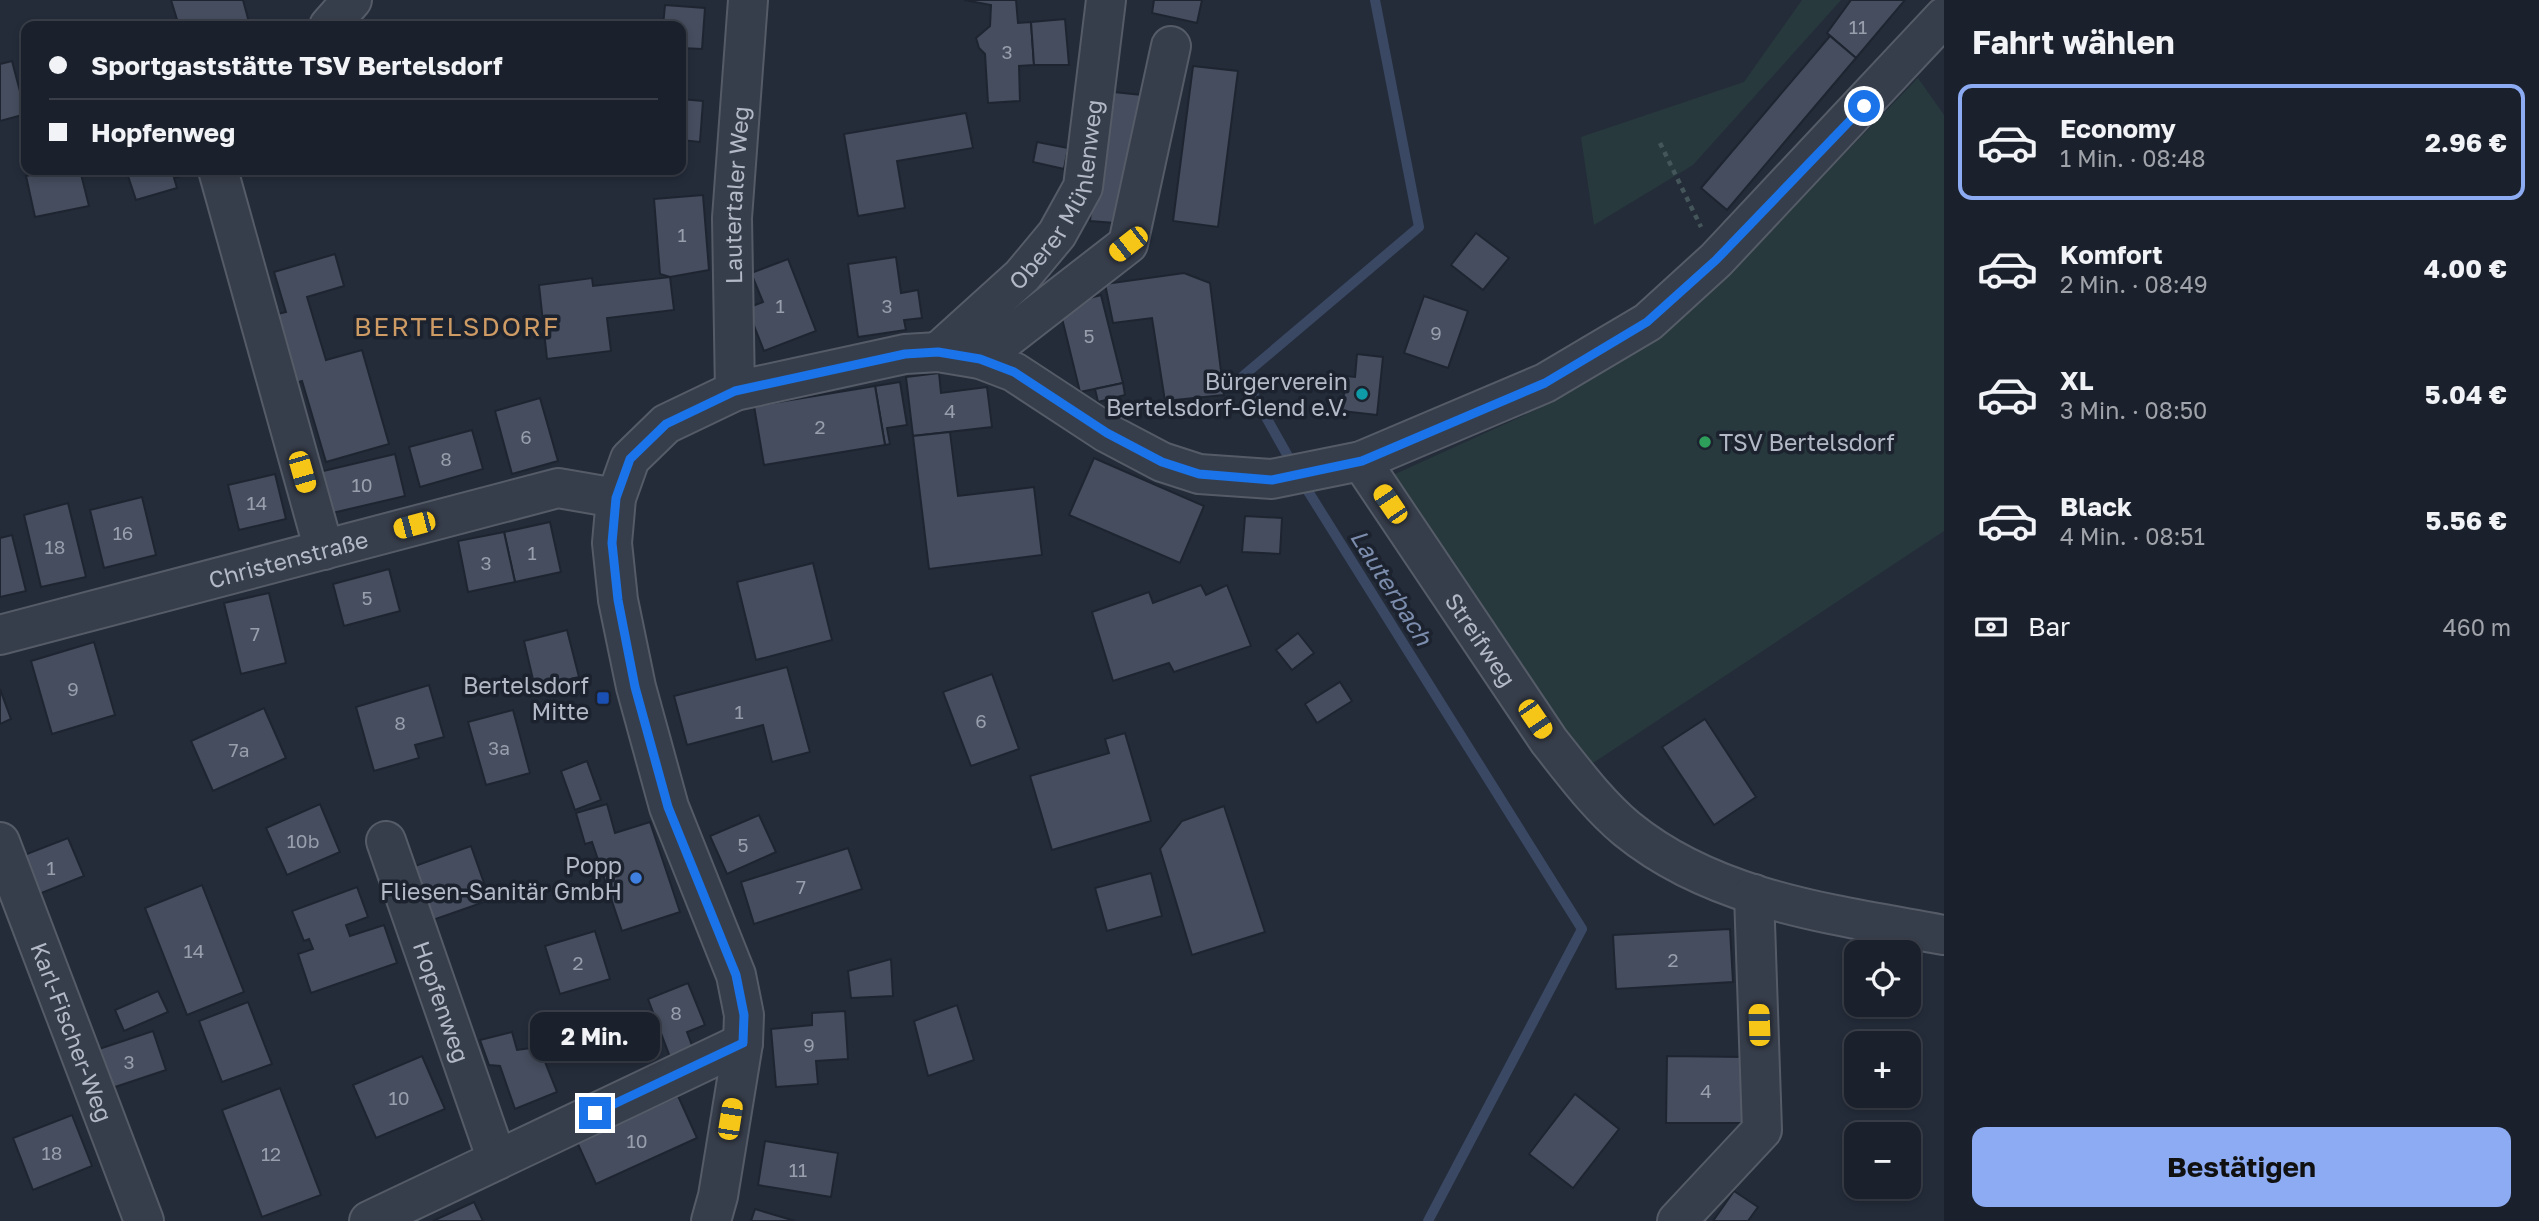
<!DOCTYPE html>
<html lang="de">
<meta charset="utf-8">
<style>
:root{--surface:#1b212c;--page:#242934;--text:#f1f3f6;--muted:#a0a3a9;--line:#393e48;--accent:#8cabf2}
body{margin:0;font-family:"Golos Text",sans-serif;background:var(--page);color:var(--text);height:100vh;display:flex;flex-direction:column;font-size:26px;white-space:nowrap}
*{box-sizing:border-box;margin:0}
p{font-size:23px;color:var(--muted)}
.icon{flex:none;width:38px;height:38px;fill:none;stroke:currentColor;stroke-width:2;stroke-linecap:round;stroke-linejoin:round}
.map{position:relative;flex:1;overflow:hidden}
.panel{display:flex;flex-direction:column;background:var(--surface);width:595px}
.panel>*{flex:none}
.banner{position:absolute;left:21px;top:21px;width:665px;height:154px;border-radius:14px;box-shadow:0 4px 10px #0003,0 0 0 2px var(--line);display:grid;align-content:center;height:154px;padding:0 28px;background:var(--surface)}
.fabs{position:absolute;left:1844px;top:940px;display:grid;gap:14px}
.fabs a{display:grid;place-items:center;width:77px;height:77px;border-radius:14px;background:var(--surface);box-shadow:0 4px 10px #0003,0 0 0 2px var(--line);font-size:35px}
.end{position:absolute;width:32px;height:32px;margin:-16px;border:9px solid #1a73e8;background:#fff;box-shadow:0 0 0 4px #fff}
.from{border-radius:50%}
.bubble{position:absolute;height:49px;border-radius:14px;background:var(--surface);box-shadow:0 4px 10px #0003,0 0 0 2px var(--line);font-size:23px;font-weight:700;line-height:49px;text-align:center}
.car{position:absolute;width:21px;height:42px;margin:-21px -10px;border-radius:9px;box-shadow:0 0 5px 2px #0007;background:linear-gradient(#f5c518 24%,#345 0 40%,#f5c518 0 76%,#345 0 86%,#f5c518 0)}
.banner b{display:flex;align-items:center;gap:24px;height:66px;font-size:26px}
.banner b+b{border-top:2px solid var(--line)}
.banner i{width:18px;height:18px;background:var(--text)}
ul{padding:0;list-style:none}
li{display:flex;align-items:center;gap:21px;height:116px;margin:0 14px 10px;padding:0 14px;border:4px solid transparent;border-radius:14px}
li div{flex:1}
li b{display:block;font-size:26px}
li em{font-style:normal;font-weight:700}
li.selected{border-color:var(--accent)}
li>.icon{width:63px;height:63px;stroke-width:1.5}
h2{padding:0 28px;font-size:32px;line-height:84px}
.pay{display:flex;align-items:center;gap:18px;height:77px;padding:0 28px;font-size:26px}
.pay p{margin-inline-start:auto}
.cta{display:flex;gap:14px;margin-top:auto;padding:14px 28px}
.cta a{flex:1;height:80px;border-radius:14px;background:var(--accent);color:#111;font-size:28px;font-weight:700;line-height:80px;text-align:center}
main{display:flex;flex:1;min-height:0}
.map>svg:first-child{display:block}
</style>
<main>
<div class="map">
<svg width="1944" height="1221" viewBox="0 0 1944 1221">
<rect width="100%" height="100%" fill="#242c3a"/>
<g fill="#27393c">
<path d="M1802,0h39l-148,165 -99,60 -13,-88 163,-55z"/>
<path d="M1918,78l26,37v416l-354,234 -197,-290 145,-66 164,-108z"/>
</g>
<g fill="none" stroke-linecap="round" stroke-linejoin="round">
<g stroke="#3a4863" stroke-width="10">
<path d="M1294,467l-51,-91 176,-149 -44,-227"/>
<path d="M1301,480l281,449 -154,292"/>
</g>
</g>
<g fill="#454d5e" stroke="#1e2531" stroke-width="2">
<path d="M171,0h72l7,26h-71z"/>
<path d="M964,0h52l2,23 13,-1 3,43 -15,1 1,35 -32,2 -3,-49 -6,-6 -3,-10 14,-12 1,-21z"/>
<path d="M1154,0h48l-5,23 -45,-10z"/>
<path d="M1851,0h54l-49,58 -29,-25z"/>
<path d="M665,5l40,3 -3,41 -21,-1v-22h-18z"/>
<path d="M1065,19l4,46h-35l-3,-43z"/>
<path d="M1830,36l26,22 -129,152 -26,-22z"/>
<path d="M12,61l14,53 -26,7v-57z"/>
<path d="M1193,66l45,5 -20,156 -45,-6z"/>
<path d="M1104,91l38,4 -14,129 -38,-3z"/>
<path d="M681,99l22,2 -3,41 -19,-2z"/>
<path d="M966,113l7,35 -76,13 8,47 -47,8 -14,-82z"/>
<path d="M1037,142l31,6 -4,21 -31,-7z"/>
<path d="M55,170h25l9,36 -54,11 -9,-41z"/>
<path d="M126,170h77l-29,8 3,10 -41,12z"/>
<path d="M703,195l6,75 -39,7 -10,-3 -6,-75z"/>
<path d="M1476,233l33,25 -26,32 -32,-25z"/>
<path d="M335,254l9,32 -37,11 19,63 36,-10 27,94 -63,18 -24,-81 -13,4 -20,-69 17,-4 -12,-40z"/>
<path d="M896,257l5,36 17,-3 4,28 -18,2 2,10 -48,7 -10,-73z"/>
<path d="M788,259l28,72 -52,20 -17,-43 16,-6 -12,-29z"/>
<path d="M1184,273l26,10 14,112 -59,6 -13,-83 -39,5 -8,-39z"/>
<path d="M670,277l4,33 -67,8 4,33 -64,8 -8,-74 53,-7 1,8z"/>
<path d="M1101,295l22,88 -43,9 -21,-86z"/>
<path d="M1424,296l44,15 -20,57 -44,-15z"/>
<path d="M1357,354l26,3 -6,58 -35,-4 4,-35 9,1z"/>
<path d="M939,373l2,20 46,-6 5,40 -79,9 -7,-59z"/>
<path d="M900,382l7,43 -20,3 3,16 -5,1 -10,-59z"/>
<path d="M1123,383l2,12 -27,7 -3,-13z"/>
<path d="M875,386l10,59 -121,20 -10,-59z"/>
<path d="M540,398l18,63 -46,13 -17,-63z"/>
<path d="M472,430l11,39 -63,18 -11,-40z"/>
<path d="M950,432l8,64 76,-9 8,68 -113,14 -16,-133z"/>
<path d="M395,454l10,42 -77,18 -9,-42z"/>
<path d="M1094,458l110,48 -24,57 -111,-48z"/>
<path d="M275,474l11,45 -47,11 -11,-45z"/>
<path d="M142,497l14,58 -52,13 -14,-58z"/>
<path d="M68,503l18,74 -45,10 -17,-72z"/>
<path d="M1245,516l37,2 -2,36 -38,-2z"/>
<path d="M550,522l11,50 -46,10 -11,-50z"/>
<path d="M504,532l11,50 -47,10 -10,-51z"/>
<path d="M12,535l14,56 -26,6v-59z"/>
<path d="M813,563l19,77 -76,20 -19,-78z"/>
<path d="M389,569l11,42 -56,15 -11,-42z"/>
<path d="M1201,585l5,10 21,-10 24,61 -77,26 -5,-9 -56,18 -21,-69 57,-20 4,11z"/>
<path d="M269,593l17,70 -45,11 -17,-71z"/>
<path d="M567,630l12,47 -44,11 -11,-47z"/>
<path d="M1298,633l16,20 -22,17 -16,-20z"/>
<path d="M94,642l21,73 -63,19 -21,-73z"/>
<path d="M787,667l23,85 -38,10 -9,-37 -76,20 -13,-49z"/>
<path d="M992,674l27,75 -48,17 -28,-74z"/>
<path d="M1340,682l12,19 -35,22 -12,-19z"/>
<path d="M429,685l15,52 -29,8 4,13 -45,13 -18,-64z"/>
<path d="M0,689l11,30 -11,5z"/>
<path d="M264,708l22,50 -73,33 -22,-50z"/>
<path d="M513,710l17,63 -44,12 -18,-63z"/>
<path d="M1705,719l51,78 -42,28 -52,-78z"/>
<path d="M1125,733l26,88 -99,29 -22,-74 79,-23 -4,-14z"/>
<path d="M587,761l14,39 -26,10 -14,-39z"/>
<path d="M320,804l20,48 -53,23 -21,-47z"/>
<path d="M607,804l8,29 35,-11 30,90 -58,19 -30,-89 -7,2 -9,-31z"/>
<path d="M1224,806l41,126 -73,23 -32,-106 22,-28z"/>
<path d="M759,815l17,37 -49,22 -17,-38z"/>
<path d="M68,838l16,38 -50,20 -15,-39z"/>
<path d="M471,846l19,54 -60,21 -18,-54z"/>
<path d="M848,848l14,41 -108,35 -13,-42z"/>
<path d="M1151,873l11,43 -55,15 -12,-43z"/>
<path d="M202,885l42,107 -57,23 -42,-107z"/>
<path d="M357,887l11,30 -22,8 4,11 34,-11 13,38 -86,30 -13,-39 15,-5 -4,-10 -5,2 -12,-30z"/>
<path d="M1730,929l3,53 -117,7 -3,-54z"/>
<path d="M595,931l15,48 -50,15 -15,-48z"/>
<path d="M891,959l2,37 -42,2 -3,-27z"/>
<path d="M688,983l17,42 -18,7 6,16 -23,9 -22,-58z"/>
<path d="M158,991l10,21 -44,19 -9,-21z"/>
<path d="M248,1002l24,62 -50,18 -23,-61z"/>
<path d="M957,1005l17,55 -46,16 -14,-55z"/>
<path d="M845,1011l3,48 -32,2 2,23 -42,3 -5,-58 41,-4v-12z"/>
<path d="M153,1031l13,39 -60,20 -13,-39z"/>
<path d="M512,1032l5,18 22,-3 18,45 -42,17 -15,-43 -11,-1 -9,-25z"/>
<path d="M422,1056l23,53 -69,29 -23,-53z"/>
<path d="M1667,1056l79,1 -1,66h-79z"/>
<path d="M280,1088l41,107 -59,22 -40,-107z"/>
<path d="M1575,1094l44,35 -46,59 -44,-34z"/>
<path d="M678,1096l19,42 -101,46 -19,-42z"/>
<path d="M72,1115l20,51 -59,24 -20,-52z"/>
<path d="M765,1141l73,12 -7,44 -73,-12z"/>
<path d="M1734,1191l24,16 -10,14h-35z"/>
<path d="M474,1202l9,19h-50z"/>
<path d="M755,1209l40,12h-44z"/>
</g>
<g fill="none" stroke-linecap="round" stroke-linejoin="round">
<g stroke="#555c68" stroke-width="42">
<g id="minor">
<path d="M329,26l23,-26"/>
<path d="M218,170l106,380"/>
<path id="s1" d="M938,352l84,-76 35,-42 26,-47 23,-187"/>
<path d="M980,359l148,-115 43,-198"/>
<path id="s2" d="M735,391l-3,-173 16,-218"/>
<path id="s3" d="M1361,461l188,280c24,30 48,63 78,88 88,72 209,86 317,106"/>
<path id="s4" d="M0,635l558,-147 58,10"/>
<path id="s5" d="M386,841l111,319"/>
<path id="s6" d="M0,842l144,379"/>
<path d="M369,1221l374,-178"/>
<path d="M711,1221l7,-25 25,-153 1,-28 -8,-40 -67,-168 -33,-120 -18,-87 -6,-57 4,-45 14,-39 36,-35 69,-33 170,-37 33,-2 42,7 34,13 93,61 55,29 37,12 73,5 89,-18 184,-78 103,-61 68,-62 228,-243"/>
<path d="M1677,1221l85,-91 -8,-236"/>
</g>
</g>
<path stroke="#45565a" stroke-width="4.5" stroke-dasharray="5 5" stroke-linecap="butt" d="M1660,143l41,84"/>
<use href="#minor" stroke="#373e4b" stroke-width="38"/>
</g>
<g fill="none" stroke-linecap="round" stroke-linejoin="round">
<path stroke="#1a73e8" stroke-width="9" d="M595,1113l148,-70 1,-28 -8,-40 -68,-168 -33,-120 -17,-87 -6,-57 4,-45 14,-39 36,-35 69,-33 170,-37 33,-2 42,7 34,13 93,61 55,29 37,12 73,6 90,-19 183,-78 102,-61 69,-62 148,-154"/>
</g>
<circle fill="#0f9aa8" stroke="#1c232f" stroke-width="2.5" cx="1362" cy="394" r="7"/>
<circle fill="#2e9e5b" stroke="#1c232f" stroke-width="2.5" cx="1705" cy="442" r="7"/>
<rect fill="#1a4fb4" stroke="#1c232f" stroke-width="2.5" x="596" y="691" width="14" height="14" rx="3.5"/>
<circle fill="#3f7fe0" stroke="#1c232f" stroke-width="2.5" cx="636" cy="878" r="7"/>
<g text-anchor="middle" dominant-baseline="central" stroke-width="7" stroke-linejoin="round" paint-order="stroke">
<g font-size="19" fill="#989eac">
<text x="1858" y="26">11</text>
<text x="1007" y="51">3</text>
<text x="682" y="234">1</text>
<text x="780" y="305">1</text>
<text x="887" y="305">3</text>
<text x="1436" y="332">9</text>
<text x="1089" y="335">5</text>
<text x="950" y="410">4</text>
<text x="820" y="426">2</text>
<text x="526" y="436">6</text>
<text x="446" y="458">8</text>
<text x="362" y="484">10</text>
<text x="257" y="502">14</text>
<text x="123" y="532">16</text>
<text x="55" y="546">18</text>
<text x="532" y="552">1</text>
<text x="486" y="562">3</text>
<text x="367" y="597">5</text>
<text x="255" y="633">7</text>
<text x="73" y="688">9</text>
<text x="739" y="711">1</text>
<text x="981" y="720">6</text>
<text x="400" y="722">8</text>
<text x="499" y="747">3a</text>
<text x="239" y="749">7a</text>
<text x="303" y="840">10b</text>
<text x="743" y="844">5</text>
<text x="51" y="867">1</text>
<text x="801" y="886">7</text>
<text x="194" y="950">14</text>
<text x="1673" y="959">2</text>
<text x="578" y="962">2</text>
<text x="676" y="1012">8</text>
<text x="809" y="1044">9</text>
<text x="129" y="1061">3</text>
<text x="1706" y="1090">4</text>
<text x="399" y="1097">10</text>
<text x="637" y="1140">10</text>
<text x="52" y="1152">18</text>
<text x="271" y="1153">12</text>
<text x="798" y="1169">11</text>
</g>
<g font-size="23" fill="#b3b9c6" stroke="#1c232f">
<text stroke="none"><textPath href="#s1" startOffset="205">Oberer Mühlenweg</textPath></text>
<text stroke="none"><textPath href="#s2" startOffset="196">Lautertaler Weg</textPath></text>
<text stroke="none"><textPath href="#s4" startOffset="298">Christenstraße</textPath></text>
<text stroke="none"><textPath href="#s3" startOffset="215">Streifweg</textPath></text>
<text stroke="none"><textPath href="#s5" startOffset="170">Hopfenweg</textPath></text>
<text stroke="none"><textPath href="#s6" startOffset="203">Karl-Fischer-Weg</textPath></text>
</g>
<g font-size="23" fill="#b3b9c6" stroke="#1c232f" text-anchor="end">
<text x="1348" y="381">Bürgerverein<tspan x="1348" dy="26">Bertelsdorf-Glend e.V.</tspan></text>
<text x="1719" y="442" text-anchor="start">TSV Bertelsdorf</text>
<text x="589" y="685">Bertelsdorf<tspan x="589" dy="26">Mitte</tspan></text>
<text x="622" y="865">Popp<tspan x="622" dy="26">Fliesen-Sanitär GmbH</tspan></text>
</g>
<g font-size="24" font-style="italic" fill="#7c8dad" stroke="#1c232f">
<text transform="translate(1392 587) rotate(58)">Lauterbach</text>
</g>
<g font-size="26" letter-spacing="2" fill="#ce9b65" stroke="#1c232f">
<text x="457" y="326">BERTELSDORF</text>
</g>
</g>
</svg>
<div class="fabs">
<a><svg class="icon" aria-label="locate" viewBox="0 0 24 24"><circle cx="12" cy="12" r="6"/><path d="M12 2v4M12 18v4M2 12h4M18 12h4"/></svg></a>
<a>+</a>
<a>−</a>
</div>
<i class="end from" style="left:1864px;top:106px"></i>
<i class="end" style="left:595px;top:1113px"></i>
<div class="bubble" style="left:530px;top:1012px;width:130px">2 Min.</div>
<i class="car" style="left:1128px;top:244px;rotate:232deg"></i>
<i class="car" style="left:302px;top:472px;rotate:164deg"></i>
<i class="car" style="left:1390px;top:504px;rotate:326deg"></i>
<i class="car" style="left:414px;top:525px;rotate:255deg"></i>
<i class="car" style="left:1535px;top:719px;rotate:146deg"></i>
<i class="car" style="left:1759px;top:1025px;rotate:358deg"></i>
<i class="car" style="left:730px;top:1119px;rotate:9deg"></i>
<div class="banner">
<b><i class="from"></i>Sportgaststätte TSV Bertelsdorf</b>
<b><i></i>Hopfenweg</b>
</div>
</div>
<section class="panel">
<h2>Fahrt wählen</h2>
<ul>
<li class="selected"><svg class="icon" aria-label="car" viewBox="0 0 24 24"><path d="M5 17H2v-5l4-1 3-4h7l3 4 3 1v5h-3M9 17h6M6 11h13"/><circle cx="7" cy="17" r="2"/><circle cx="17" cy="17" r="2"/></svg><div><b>Economy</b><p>1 Min. · 08:48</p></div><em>2.96 €</em></li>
<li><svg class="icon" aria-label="car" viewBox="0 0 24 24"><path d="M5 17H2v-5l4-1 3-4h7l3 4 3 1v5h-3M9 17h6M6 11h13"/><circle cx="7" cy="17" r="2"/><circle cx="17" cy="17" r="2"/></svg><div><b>Komfort</b><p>2 Min. · 08:49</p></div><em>4.00 €</em></li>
<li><svg class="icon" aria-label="car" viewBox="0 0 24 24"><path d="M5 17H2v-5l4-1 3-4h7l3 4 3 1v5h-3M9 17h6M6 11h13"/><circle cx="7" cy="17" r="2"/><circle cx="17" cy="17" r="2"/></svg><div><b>XL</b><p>3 Min. · 08:50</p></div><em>5.04 €</em></li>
<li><svg class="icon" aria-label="car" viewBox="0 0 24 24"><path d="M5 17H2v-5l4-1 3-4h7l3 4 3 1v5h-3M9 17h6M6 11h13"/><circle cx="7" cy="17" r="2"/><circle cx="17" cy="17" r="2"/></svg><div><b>Black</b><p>4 Min. · 08:51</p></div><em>5.56 €</em></li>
</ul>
<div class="pay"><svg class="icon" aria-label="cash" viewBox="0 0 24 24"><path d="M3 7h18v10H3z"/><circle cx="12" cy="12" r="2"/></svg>Bar<p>460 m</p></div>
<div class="cta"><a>Bestätigen</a></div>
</section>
</main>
